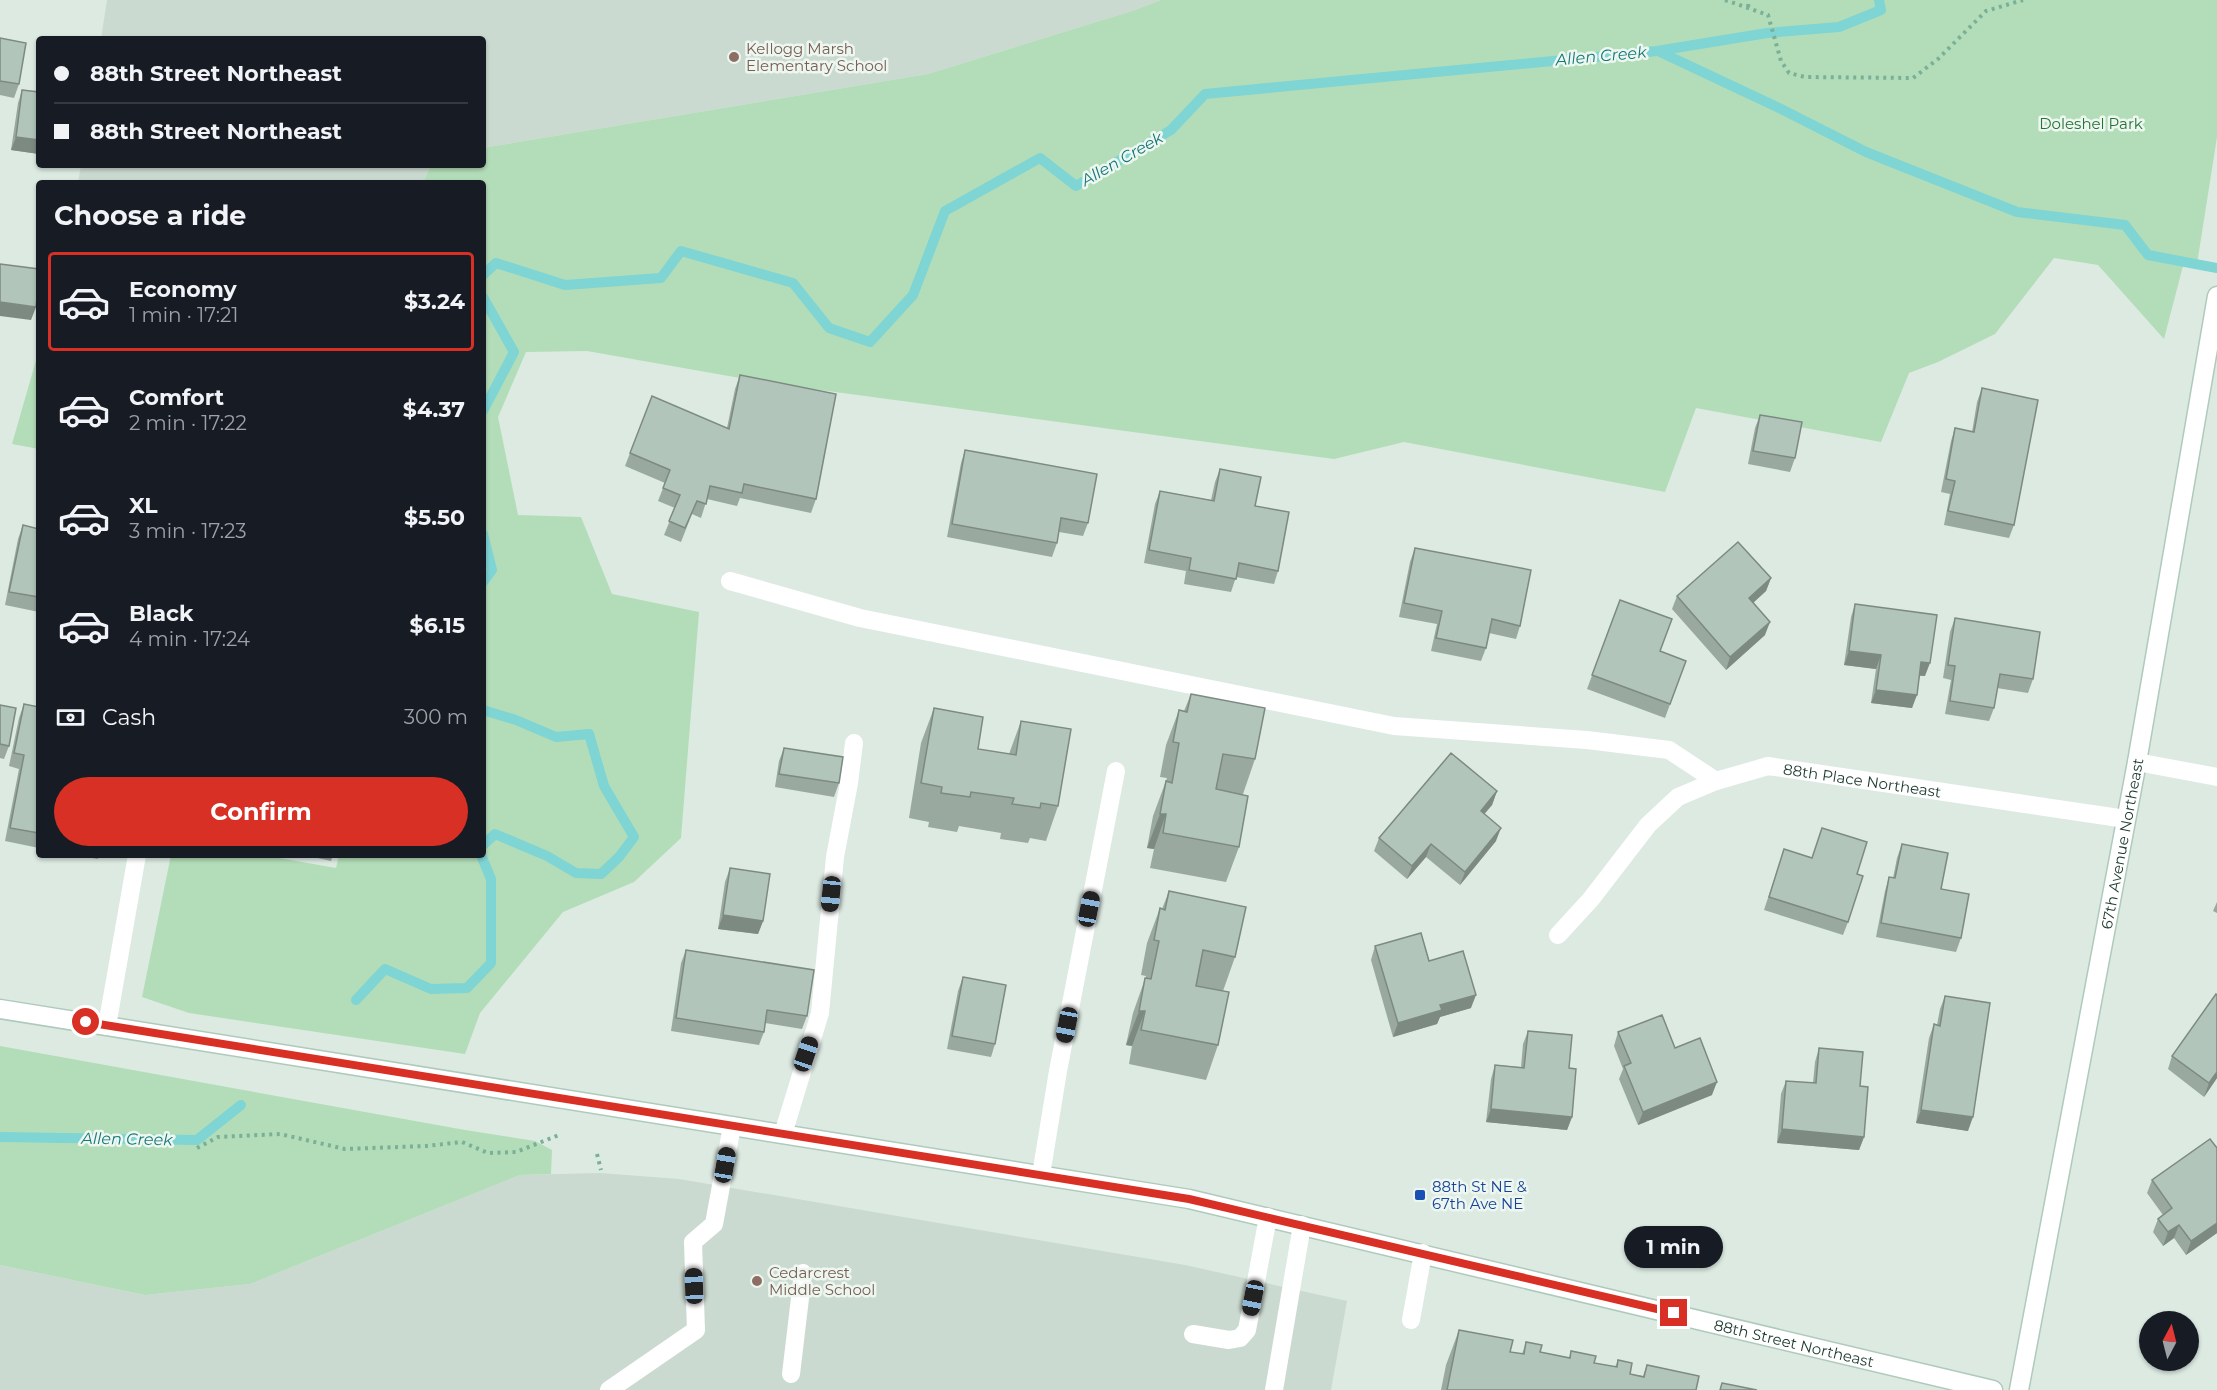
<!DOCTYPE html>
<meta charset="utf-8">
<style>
:root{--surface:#171b24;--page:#242831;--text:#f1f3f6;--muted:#9ea1a6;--line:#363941;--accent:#d93025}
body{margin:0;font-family:Montserrat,sans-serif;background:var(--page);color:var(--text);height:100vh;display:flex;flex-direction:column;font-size:22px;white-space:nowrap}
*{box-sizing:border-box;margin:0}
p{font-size:20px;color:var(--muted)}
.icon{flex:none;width:33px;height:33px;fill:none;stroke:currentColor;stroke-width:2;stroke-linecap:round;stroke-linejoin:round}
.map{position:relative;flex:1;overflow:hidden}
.sheet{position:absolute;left:36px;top:180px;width:450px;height:678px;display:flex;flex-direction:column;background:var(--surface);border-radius:6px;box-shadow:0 2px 4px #0004}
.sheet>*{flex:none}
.top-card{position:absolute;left:36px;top:36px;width:450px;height:132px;border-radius:6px;box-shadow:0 2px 4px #0004;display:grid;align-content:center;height:132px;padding:0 18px;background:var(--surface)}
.needle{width:39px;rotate:7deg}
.fabs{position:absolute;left:2139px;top:1311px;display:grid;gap:12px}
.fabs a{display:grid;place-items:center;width:60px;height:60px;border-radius:50%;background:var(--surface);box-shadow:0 2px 4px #0004;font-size:30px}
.end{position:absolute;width:27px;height:27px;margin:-14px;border:8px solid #d93025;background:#fff;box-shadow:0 0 0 3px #fff}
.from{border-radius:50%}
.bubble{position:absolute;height:42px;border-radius:21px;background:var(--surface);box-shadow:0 2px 4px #0004;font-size:20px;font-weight:700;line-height:42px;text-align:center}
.car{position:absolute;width:18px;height:36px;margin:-18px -9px;border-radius:8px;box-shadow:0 0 4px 2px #0007;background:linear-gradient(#222 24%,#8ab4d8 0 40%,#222 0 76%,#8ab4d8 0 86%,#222 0)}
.top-card b{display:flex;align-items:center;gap:21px;height:57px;font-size:22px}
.top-card b+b{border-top:2px solid var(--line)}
.top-card i{width:15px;height:15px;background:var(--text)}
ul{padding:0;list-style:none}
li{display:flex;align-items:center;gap:18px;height:99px;margin:0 12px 9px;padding:0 6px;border:3px solid transparent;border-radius:6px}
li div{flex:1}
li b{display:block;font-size:22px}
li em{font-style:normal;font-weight:700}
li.on{border-color:var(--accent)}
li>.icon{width:54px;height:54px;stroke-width:1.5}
h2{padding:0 18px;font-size:27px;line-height:72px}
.pay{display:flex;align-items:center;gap:15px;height:66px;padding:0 18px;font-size:22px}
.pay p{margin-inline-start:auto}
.primary-button{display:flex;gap:12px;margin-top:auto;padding:12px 18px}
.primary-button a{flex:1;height:69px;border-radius:36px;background:var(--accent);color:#fff;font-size:24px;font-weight:700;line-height:69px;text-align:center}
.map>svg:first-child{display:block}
</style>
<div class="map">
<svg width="2217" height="1390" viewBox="0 0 2217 1390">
<rect width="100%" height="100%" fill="#dceae2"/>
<g fill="#cbdad0">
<path d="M107,0h1054l-29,11 -204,63 -445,74v-109h-382z"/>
<path d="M81,165h350l-8,18h-345z"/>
<path d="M600,1173l79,6 506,86 162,36 -16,89h-1331v-125l145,30 105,-11 270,-109z"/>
</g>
<g fill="#b3ddb8">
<path d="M1161,0h1056v137l-20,127 -13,-2 -20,77 -66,-74 -44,-7 -59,76 -57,28 -29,11 -28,69 -185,-34 -31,84 -261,-50 -70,17 -566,-76 -181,-32 -61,1 -28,65 20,98 63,2 31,77 87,18 -18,226 -47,44 -71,30 -83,101 -15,41 -276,-41 -47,-16 29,-142h91l74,13 3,-13h144v-672h-60l8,-18h52v-17l445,-74 204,-63z"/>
<path d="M39,350v99l-27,-5z"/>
<path d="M0,1046l465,84 70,11 17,9 -1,24 -31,1 -270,109 -105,11 -145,-30z"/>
</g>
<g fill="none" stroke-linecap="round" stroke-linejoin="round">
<g stroke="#7fd4d4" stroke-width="10">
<path d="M1658,51l119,56 89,45 151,60 108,13 23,30 69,13"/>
<path d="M483,275l13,-12 69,22 96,-7 20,-27 112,32 36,45 41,14 43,-47 32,-84 95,-53 36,28 95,-56 34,-36 452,-43 110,-18 72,-6 42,-17 -2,-10"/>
<path d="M483,297l31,55 -31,59"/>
<path d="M483,534l9,36 -9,12"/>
<path d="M483,710l33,10 40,17 33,-3 15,52 30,51 -15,20 -18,17 -25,-1 -29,-17 -52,-22 -12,11"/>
<path d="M356,1000l29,-31 46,20 36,-1 24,-25v-84l-10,-24"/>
<path d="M0,1137l197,3 44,-35"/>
</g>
<g stroke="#afcabc" stroke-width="21">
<g id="secondary">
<path id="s2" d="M0,1009l1189,190 804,191"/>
<path id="s3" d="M2019,1390l118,-628 80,-466"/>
</g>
</g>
<g stroke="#7ab097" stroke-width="4" stroke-dasharray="3 4.5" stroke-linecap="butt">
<path d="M1725,0l43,15 13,46 8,12 16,4 108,1 25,-19 48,-48 37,-11"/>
<path d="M1748,7l1,-7"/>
<path d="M197,1148l21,-11 62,-3 65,15 81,-3 36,-4 26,11 28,-1 43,-17"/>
<path d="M597,1154l4,16"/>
</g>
<g stroke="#fff" stroke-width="18">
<path d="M730,581l130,37 534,108 193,14 82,10 47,31"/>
<path d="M107,1026l30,-171"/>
<path d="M783,1134l37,-121 15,-156 14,-74 5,-40"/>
<path d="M1041,1175l17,-104 58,-300"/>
<path d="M1411,1320l12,-67"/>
<path d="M1193,1334l36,6 11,-2 7,-8 21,-113"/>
<path d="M791,1374l12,-101"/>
<path d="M609,1390l87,-60 -3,-88 21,-18 18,-98"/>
<path d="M1274,1390l28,-165"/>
</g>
<g stroke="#fff" stroke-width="18">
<path d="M2137,762l80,15"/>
<path id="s1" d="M1558,935l33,-36 57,-74 30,-28 38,-16 52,-15 358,53"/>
</g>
<use href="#secondary" stroke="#fff" stroke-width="18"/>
</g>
<g fill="#99a9a0">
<path d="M0,38l19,46 -5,14 -14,-3z"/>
<path d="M22,90l17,2v62l-28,-4 7,-47z"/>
<path d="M740,375l76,124 -5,14 -71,-15 -3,8 -30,-7 -6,19 -9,-4 -11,28 -17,-7 11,-27 -17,-7 7,-18 -40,-17 5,-13 97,-25 8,-39z"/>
<path d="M1982,388l32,137 -5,13 -65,-13 6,-31 -9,-2 10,-51 4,-13 17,4 5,-30z"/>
<path d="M1760,415l35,43 -5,14 -42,-8 7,-36z"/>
<path d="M965,450l123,73 -5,13 -24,-4 -2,11 -5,14 -105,-20 14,-74z"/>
<path d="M1220,469l35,37 23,65 -4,13 -38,-7 -5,15 -47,-8 2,-13 -42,-8 11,-59 5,-13 51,9 4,-18z"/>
<path d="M23,525l16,4v83l-34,-7 13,-66z"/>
<path d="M1415,548l105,78 -4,13 -27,-6 -3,15 -5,13 -50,-10 6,-27 -38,-7 11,-55z"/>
<path d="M1771,578l-5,13 -13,12 12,32 -39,35 -54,-61 5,-13z"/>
<path d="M1620,600l40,52 26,9 -21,57 -78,-29z"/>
<path d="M1855,604l70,72h-5l-8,32 -41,-5 5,-34 -32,-4 7,-48z"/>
<path d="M1955,618l78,61 -5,14 -31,-5 -3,20 -5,13 -44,-7 6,-34 -8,-2 7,-46z"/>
<path d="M1191,694l64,65 -12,35 -4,53 -13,35 -76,-14 4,-19 -7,-1 6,-32 14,-38 -7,-1 6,-32 13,-35 5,1z"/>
<path d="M24,704l15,3v141l-34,-7 14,-72 -10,-3 10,-48z"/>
<path d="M0,705l9,41 -5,13 -4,-1z"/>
<path d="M934,708l44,41 31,5 12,-33 37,85 -12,35 -16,-3 -2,5 -28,-4 1,-6 -42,-7 -2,6 -29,-5 1,-5 -20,-4 12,-75z"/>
<path d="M784,748l55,35 -5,14 -59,-10 4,-26z"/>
<path d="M1497,791l-5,14 -8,9 12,27 -36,44 -34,-28 -19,22 -33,-28 5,-13z"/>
<path d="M1822,828l35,46 -9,48 -5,13 -79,-25 20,-61 28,9z"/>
<path d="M1902,844l39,45 20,49 -5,14 -80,-15 9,-46 4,-14 4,1 4,-20z"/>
<path d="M76,855h23l-1,4z"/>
<path d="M304,855h29l-2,6z"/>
<path d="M730,868l33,53 -5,13 -40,-5 7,-47z"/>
<path d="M1169,891l66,66 -12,34 -5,54 -12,35 -77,-16 3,-18 -6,-1 7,-32 13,-37 -5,-1 6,-32 13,-35 2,1z"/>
<path d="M2217,902v11l-4,-2z"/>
<path d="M1375,946l54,15 42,47 -31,9 -3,7 -44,13 -22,-77z"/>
<path d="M686,950l121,66 -5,13 -37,-6 -1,9 -5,13 -88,-14 10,-68z"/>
<path d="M963,977l32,67 -4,13 -44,-8 11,-58z"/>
<path d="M1945,996l23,135 -52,-8 13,-85 5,-14 3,1 3,-16z"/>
<path d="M1528,1031l41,37 3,49 -5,13 -81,-8 5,-43 4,-14 26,2 2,-23z"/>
<path d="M1618,1032l57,16 37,47 -74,30 -19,-46 4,-10 -9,-23z"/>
<path d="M1819,1048l41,38 4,51 -5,13 -82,-7 4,-49 5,-13 27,2 2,-21z"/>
<path d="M2172,1056l45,22 -13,19 -36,-28z"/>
<path d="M2152,1180l65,53 -31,22 -12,-17 -11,8 -10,-14 5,-13 5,-4 -16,-22z"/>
<path d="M1459,1330l51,22 12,2 4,-12 14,10 29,6 2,-7 23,12 21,4 3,-7 12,14 13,2 4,-11 49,25h-255l5,-25z"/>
</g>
<g fill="#7d8a82">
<path d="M16,137l23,3v14l-28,-4z"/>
<path d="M0,302l36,5 -5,13 -31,-4z"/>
<path d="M1771,578l-5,13 -22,20 5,-13z"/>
<path d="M1770,622l-5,13 -39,35 4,-13z"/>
<path d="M1849,651l32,4 -5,14 -32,-4z"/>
<path d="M1921,662l9,1 -5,13 -8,-1z"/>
<path d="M1876,690l41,5 -5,13 -41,-5z"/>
<path d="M1497,791l-5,14 -16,19 5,-13z"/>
<path d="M1160,814h6l-12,35 -7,-1z"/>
<path d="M1501,828l-5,13 -36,44 5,-13z"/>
<path d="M1431,844l-5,13 -19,22 5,-13z"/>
<path d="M723,915l40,6 -5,13 -40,-5z"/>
<path d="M1476,995l-5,13 -31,9 -3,7 -44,13 5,-14 42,-18z"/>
<path d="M1139,1011h6l-13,35 -6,-1z"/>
<path d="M2217,1072v6l-13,19 5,-14z"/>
<path d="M1717,1082l-5,13 -74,30 5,-13z"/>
<path d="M1491,1109l81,8 -5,13 -81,-8z"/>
<path d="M1921,1110l52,7 -5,14 -52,-8z"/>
<path d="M1782,1129l82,8 -5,13 -82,-7z"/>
<path d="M2217,1223v10l-31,22 5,-14z"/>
<path d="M2179,1225l-5,13 -11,8 5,-14z"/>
</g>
<g fill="#b2c5ba" stroke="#7d8a82" stroke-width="1.5">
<path d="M0,38l26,5 -7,41 -19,-3z"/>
<path d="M22,90l17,2v48l-23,-3z"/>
<path d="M0,264l39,5v13l-3,25 -36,-5z"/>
<path d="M740,375l96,19 -20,105 -72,-15 -2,9 -32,-7 -4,18 -9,-3 -12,27 -16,-7 11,-26 -17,-7 7,-18 -40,-17 22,-57 77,33z"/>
<path d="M1982,388l56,12 -24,125 -66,-14 7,-30 -9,-2 9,-51 19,4z"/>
<path d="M1760,415l42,7 -7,36 -42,-7z"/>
<path d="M965,450l132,24 -9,49 -27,-5 -4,25 -105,-19z"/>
<path d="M1220,469l41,8 -6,29 34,6 -11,59 -39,-8 -3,16 -47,-9 2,-12 -42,-8 11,-59 54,10z"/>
<path d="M23,525l16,4v68l-30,-5z"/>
<path d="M1738,542l33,36 -22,20 21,24 -40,35 -53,-61z"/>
<path d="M1415,548l116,22 -11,56 -28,-7 -6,29 -50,-10 6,-27 -38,-8z"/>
<path d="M1620,600l52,19 -12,32 26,10 -16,43 -78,-29z"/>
<path d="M1855,604l82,11 -7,48 -9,-1 -4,33 -41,-5 5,-35 -32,-4z"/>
<path d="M1955,618l85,14 -7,47 -33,-5 -6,34 -44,-7 5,-35 -7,-1z"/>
<path d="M1191,694l74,14 -10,51 -32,-5 -7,35 32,7 -9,51 -76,-14 3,-19h-6l6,-33 6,2 7,-40 -6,-1 6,-32 8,2z"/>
<path d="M24,704l15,3v126l-29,-5 14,-73 -10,-2z"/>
<path d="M0,705l16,3 -7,38 -9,-2z"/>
<path d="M934,708l49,9 -5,32 38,6 5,-34 50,8 -13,77 -17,-3 -1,5 -28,-4 2,-6 -43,-6 -1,5 -29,-4 1,-6 -21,-4z"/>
<path d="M784,748l59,9 -4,26 -60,-9z"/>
<path d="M1451,753l46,38 -16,20 20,17 -36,44 -34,-28 -19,22 -33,-28z"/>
<path d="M1822,828l45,14 -10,32 6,2 -15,46 -79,-25 15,-48 28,9z"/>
<path d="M1902,844l46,9 -7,36 28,5 -8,44 -80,-15 8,-46 6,1z"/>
<path d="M730,868l40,6 -7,47 -40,-6z"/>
<path d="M1169,891l77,16 -11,50 -32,-7 -7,36 33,6 -11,53 -77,-15 4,-19h-6l6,-33 6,1 8,-38 -5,-1 6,-32 5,2z"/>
<path d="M1421,933l8,28 34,-10 13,44 -36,10 2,5 -44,13 -23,-77z"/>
<path d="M686,950l128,20 -7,46 -40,-6 -3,22 -88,-14z"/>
<path d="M963,977l43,8 -11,59 -43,-8z"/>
<path d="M2216,994l1,1v77l-8,11 -37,-27z"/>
<path d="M1945,996l45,7 -17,114 -52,-7 13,-86 6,2z"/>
<path d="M1662,1015l13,33 25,-10 17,44 -74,30 -19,-46 7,-3 -13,-31z"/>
<path d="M1528,1031l44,4 -3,33 7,1 -4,48 -81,-8 4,-44 29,3z"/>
<path d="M1819,1048l44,4 -3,34 8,1 -4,50 -82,-8 4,-48 30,2z"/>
<path d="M2210,1139l7,9v75l-26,18 -12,-16 -11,7 -10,-13 14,-11 -20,-28z"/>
<path d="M1459,1330l54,10 -3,12 14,2 2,-12 16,3 -2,7 30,6 1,-7 25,5 -2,7 23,4 1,-7 14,3 -2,11 14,3 3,-12 52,11 -3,14h-249z"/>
<path d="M1722,1383l35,7h-37z"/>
</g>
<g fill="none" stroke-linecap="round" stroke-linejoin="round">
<path stroke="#d93025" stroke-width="8" d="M86,1022l1103,177 485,114"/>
</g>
<g fill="#8d6e63" stroke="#edf7f0" stroke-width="2">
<circle cx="734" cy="57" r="6"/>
<circle cx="757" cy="1281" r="6"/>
</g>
<rect fill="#1a4fb4" stroke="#edf7f0" stroke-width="2" x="1414" y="1189" width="12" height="12" rx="3"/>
<g text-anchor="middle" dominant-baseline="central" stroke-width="5" stroke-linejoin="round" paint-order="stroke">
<g font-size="15" fill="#785e54" stroke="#edf7f0" text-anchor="start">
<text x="746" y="48">Kellogg Marsh<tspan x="746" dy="17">Elementary School</tspan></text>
<text x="769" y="1272">Cedarcrest<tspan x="769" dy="17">Middle School</tspan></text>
</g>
<g font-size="15" fill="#257337" stroke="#edf7f0">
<text x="2091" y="123">Doleshel Park</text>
</g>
<g font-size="15" fill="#1d3a2e" stroke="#edf7f0">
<text stroke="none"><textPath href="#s1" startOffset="374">88th Place Northeast</textPath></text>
<text stroke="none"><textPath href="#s3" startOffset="556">67th Avenue Northeast</textPath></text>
<text stroke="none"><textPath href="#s2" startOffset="1826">88th Street Northeast</textPath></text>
</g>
<g font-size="15" fill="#164399" stroke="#edf7f0" text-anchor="start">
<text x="1432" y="1186">88th St NE &amp;<tspan x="1432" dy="17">67th Ave NE</tspan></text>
</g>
<g font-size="16" font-style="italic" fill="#157779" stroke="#edf7f0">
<text transform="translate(1601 56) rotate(-5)">Allen Creek</text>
<text transform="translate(1122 159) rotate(-30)">Allen Creek</text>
<text transform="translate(127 1139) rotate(1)">Allen Creek</text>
</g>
</g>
</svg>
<div class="fabs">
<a><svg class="needle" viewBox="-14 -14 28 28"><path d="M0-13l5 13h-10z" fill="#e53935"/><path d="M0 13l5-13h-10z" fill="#9ea1a6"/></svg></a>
</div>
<i class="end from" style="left:86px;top:1022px"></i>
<i class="end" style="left:1674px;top:1313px"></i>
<div class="bubble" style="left:1624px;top:1226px;width:99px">1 min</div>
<i class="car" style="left:831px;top:894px;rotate:186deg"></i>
<i class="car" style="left:1089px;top:909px;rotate:11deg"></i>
<i class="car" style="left:1067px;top:1025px;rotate:191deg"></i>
<i class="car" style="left:806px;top:1054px;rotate:19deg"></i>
<i class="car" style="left:725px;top:1165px;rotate:10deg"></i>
<i class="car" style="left:694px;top:1286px;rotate:358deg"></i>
<i class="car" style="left:1253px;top:1298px;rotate:191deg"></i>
<div class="top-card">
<b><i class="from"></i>88th Street Northeast</b>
<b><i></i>88th Street Northeast</b>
</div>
<section class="sheet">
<h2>Choose a ride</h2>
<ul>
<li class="on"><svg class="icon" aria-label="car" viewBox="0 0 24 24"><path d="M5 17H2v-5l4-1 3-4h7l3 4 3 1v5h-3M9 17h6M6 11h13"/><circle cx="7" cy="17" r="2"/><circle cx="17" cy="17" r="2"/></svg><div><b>Economy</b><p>1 min · 17:21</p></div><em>$3.24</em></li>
<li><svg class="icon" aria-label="car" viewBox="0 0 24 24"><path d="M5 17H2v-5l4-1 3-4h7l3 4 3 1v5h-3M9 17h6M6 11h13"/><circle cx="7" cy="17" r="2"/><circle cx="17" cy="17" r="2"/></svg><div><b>Comfort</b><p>2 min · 17:22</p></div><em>$4.37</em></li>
<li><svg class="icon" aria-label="car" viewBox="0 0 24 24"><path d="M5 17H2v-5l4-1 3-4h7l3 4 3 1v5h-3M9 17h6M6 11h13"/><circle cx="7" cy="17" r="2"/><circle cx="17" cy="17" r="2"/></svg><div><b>XL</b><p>3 min · 17:23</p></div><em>$5.50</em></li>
<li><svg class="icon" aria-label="car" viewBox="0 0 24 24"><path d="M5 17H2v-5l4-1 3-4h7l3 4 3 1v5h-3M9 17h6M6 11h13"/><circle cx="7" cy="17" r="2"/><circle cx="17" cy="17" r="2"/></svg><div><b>Black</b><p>4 min · 17:24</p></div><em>$6.15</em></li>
</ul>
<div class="pay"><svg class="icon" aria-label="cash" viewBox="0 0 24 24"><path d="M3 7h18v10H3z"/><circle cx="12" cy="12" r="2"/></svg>Cash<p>300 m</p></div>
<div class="primary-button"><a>Confirm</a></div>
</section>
</div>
